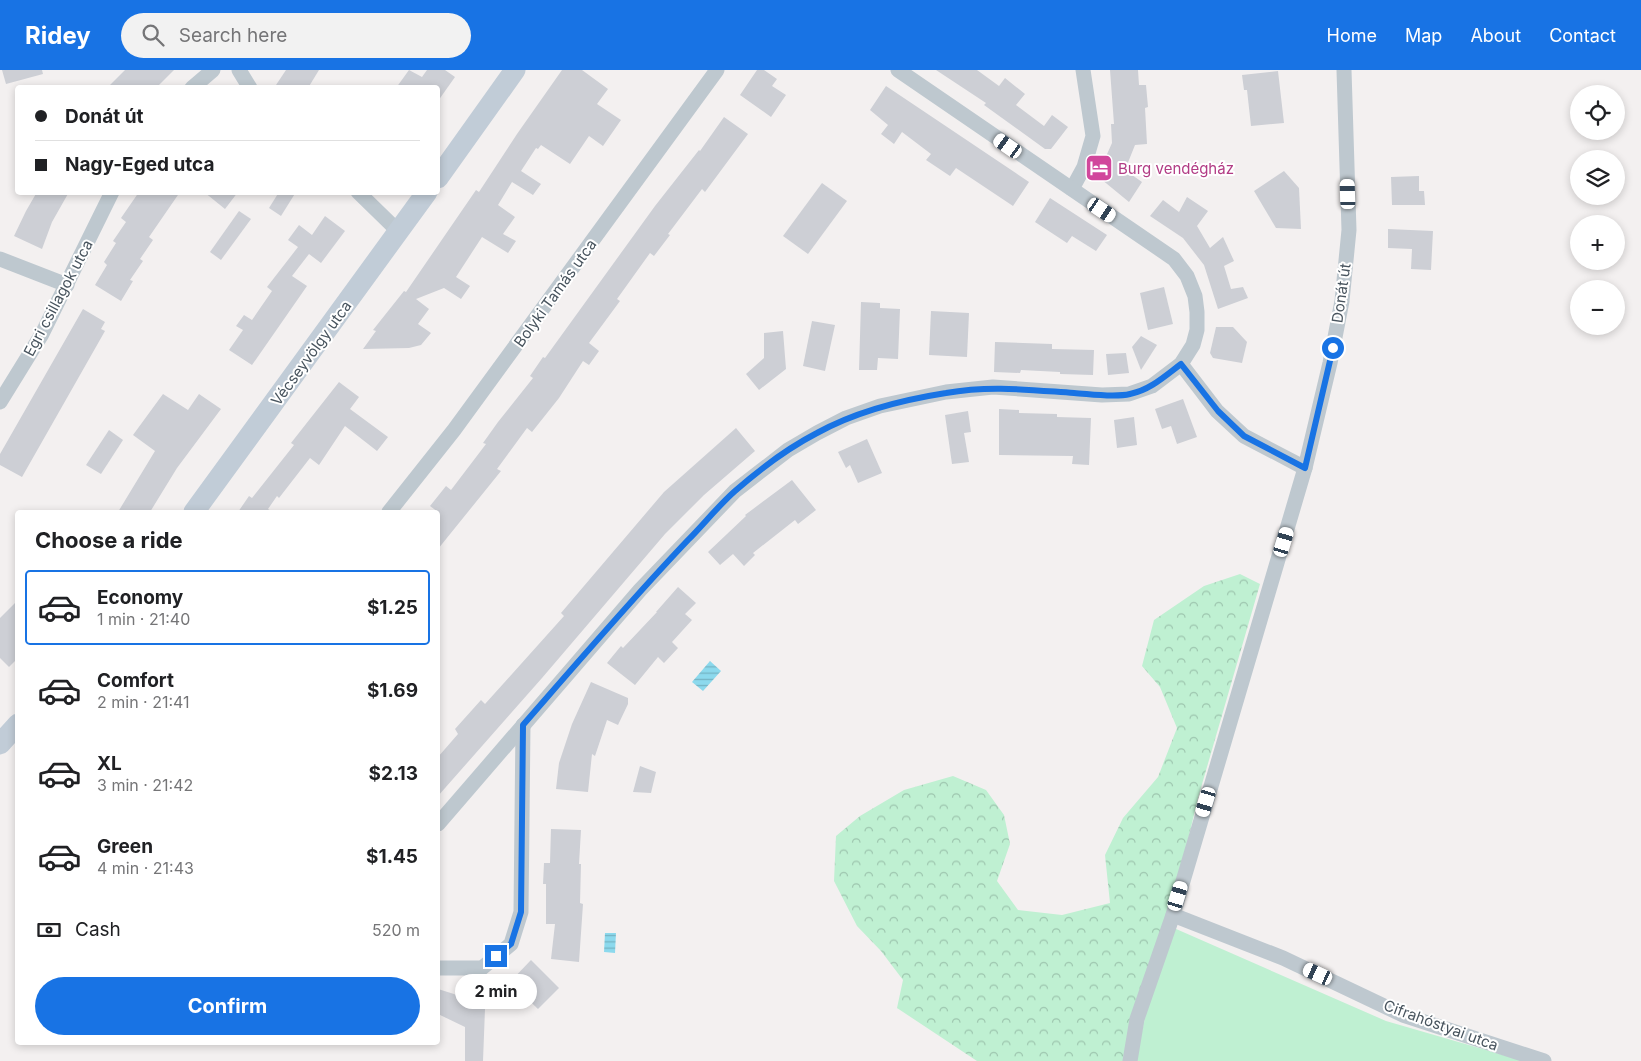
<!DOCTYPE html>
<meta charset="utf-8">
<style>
:root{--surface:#fff;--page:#f2f2f2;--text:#202124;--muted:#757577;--line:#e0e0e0;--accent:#1873e4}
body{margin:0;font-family:Inter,sans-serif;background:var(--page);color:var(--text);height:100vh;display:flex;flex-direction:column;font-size:19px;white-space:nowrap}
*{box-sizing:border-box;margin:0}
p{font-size:16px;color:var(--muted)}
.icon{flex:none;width:28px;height:28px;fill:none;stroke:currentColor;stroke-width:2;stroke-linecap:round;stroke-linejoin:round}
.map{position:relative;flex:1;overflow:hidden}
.details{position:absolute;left:15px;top:440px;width:425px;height:535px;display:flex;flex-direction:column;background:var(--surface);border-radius:5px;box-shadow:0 2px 8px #0003}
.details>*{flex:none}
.guide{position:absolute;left:15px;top:15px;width:425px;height:110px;border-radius:5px;box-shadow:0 2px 8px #0003;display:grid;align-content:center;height:110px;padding:0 20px;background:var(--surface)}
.fabs{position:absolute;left:1570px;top:15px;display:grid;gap:10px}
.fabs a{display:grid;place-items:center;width:55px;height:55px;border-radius:50%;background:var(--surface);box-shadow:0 2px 8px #0003;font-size:25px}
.end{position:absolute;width:22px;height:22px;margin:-11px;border:6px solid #1873e4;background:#fff;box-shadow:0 0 0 2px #fff}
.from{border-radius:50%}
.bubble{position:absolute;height:35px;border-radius:18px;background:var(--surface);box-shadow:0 2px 8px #0003;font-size:16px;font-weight:700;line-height:35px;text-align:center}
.car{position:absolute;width:15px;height:30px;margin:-15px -8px;border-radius:6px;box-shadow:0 0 4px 1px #0007;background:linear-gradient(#fff 24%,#345 0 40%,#fff 0 76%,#345 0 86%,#fff 0)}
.guide b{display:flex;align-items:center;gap:18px;height:48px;font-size:19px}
.guide b+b{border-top:1px solid var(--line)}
.guide i{width:12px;height:12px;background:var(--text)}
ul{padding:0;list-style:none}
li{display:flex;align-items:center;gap:15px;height:75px;margin:0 10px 8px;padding:0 10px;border:2px solid transparent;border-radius:5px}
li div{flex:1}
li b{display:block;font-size:19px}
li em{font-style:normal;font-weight:700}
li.on{border-color:var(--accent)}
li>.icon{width:45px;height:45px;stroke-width:1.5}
h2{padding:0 20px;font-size:22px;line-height:60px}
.pay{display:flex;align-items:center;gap:12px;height:55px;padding:0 20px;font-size:19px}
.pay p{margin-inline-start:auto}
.action{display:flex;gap:10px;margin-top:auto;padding:10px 20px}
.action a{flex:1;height:58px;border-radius:30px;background:var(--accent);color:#fff;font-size:20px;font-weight:700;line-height:58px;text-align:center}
header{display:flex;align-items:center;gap:30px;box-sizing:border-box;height:70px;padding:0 25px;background:var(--accent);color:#fff}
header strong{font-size:24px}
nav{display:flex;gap:28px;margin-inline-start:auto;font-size:18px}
.search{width:350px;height:45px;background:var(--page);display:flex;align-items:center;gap:12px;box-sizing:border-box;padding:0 18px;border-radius:28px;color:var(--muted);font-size:19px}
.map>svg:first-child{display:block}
</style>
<header>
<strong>Ridey</strong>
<div class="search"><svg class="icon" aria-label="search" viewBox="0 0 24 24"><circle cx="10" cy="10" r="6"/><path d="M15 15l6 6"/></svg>Search here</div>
<nav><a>Home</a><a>Map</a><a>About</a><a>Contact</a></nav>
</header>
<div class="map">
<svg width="1641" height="991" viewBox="0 0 1641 991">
<defs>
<pattern id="forest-crowns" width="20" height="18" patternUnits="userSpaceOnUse" patternTransform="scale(1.25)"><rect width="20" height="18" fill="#bff0d2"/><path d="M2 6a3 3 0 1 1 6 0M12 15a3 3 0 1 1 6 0" fill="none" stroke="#9dc5ae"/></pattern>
<pattern id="water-rules" width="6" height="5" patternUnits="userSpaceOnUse" patternTransform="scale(1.25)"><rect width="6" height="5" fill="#8cd9ed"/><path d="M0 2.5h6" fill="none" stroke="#74b3c3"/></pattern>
</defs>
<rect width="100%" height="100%" fill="#f3f0f0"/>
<path fill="url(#forest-crowns)" d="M1240,504l20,10 -62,214 -63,263h-158l-80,-53 6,-28 -22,-29 -24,-25 -23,-45 2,-45 24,-20 44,-26 49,-14 33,14 18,25 6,29 -13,37 21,29 44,5 48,-12 -5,-48 18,-37 35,-41 19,-49 -17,-41 -18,-21 12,-46 50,-34z"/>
<path fill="#bff0d2" d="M1167,855l219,96 138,40h-389z"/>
<g fill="url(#water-rules)">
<path d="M710,591l11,10 -18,20 -11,-9z"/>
<path d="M605,863h11l-1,20 -11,-1z"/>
</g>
<g fill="#cdcfd5">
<path d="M2,0h40l1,4 -37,10z"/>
<path d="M125,0h49l-18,18h-49z"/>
<path d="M286,0h33l-11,18h-34z"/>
<path d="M409,0l13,7 5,-7h18l10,7 -17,24v-13h-42z"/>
<path d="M562,0h20l26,19 -11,15 24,16 -18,26 -14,-10 -19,28 -29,-19 -3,4 -2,-1 -15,23 20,13 -8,11 -21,-13 -14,23 17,12 -12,17 13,7 -8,12 -26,-16 -26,40 14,9 -9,13 -17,-11 -28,11 13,10 -11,15 13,9 -10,12 -12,3 -46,1 13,-18 -3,-1 31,-39 2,1 70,-102 3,2 38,-58z"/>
<path d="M757,0h7l13,9 -5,7 14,9 -15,22 -31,-22z"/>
<path d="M936,0h41l22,16 6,-8 20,16 -9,11 28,21 8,-11 16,12 -17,22h-6l-61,-44 2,-2z"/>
<path d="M1110,0h28l1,15h7l2,22 -3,1 2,36 -12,1 -10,25 17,12 -13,20 -28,-23 -2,-7 13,-29 -1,-19h3z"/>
<path d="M1278,1l6,52 -33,3 -4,-36h-3l-2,-15z"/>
<path d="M886,16l143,96 -16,24 -57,-38 -6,8 -24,-16 5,-6 -29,-22 -8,12 -13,-10 7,-9 -18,-15z"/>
<path d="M724,47l24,17 -43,58 -3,-3 -34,45 2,1 -16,21 -4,-3 -33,46 3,2 -31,42 10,8 -10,14 -6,-4 -24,37 -27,34 -5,-4 -30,41 4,2 -63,78v-37l-8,-6 16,-20 5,4 35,-46 -3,-1 15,-21 35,-44 -3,-2 13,-19 2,1 110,-152 44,-56 1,1z"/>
<path d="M1284,101l15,17 2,41 -25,-1 -22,-37z"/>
<path d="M1419,106v15h5l1,14h-33l-1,-28z"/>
<path d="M822,113l25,18 -39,53 -25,-18z"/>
<path d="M37,122h32l-17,30 -10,27 -28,-13 12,-25z"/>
<path d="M139,122h41l-31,45 4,3 -13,19 3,2 -13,19 3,1 -12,20 -26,-16 12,-20 -3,-3 12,-19 -3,-2 13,-19 -5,-4z"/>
<path d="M204,122h34l-13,17z"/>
<path d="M279,122h17l-15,24 -12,-8z"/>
<path d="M1187,127l21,14 -11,15 13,22 13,-11 11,24 -10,5 7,23 12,-2 5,11 -30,11 -14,-44 -21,-27 -33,-22 13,-16 16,12z"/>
<path d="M1050,128l57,37 -11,16 -24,-15 -5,7 -32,-21z"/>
<path d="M239,141l12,8 -30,41 -11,-8z"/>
<path d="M325,146l20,15 -24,32 -12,-9 -17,22 15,10 -55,79 -23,-15 14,-20 -7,-4 8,-11 8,5 20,-29 -5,-4 31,-40 -10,-7 11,-15 13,10z"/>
<path d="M1388,159l45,2 -2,39 -20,-1 1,-20 -24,-1z"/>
<path d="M1164,217l9,37 -25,6 -8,-37z"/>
<path d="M861,232l19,1v5l20,1 -2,50 -20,-1 -1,12h-18z"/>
<path d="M83,239l22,13 -4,7 4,2 -83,146 -22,-12v-11z"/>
<path d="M931,241l38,2 -2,44 -38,-2z"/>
<path d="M812,251l23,4 -10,46 -22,-5z"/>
<path d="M1216,257h17l14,15 -5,21 -29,-5 -3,-5z"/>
<path d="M783,261l3,38 -27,21 -13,-16 18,-16v-25z"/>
<path d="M1141,266l16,9 -16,25 -9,-23z"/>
<path d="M995,272l57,2v5l42,1 -1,25 -33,-1v-2l-39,-2 -1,3 -26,-1z"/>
<path d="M1126,283l3,20 -21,2 -2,-21z"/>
<path d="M339,312l20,15 -9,12 38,28 -11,14 -32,-25 -26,39 -9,-7 -31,40 -2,-2 -9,13 5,3h-35l11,-16 3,2 42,-53 -3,-2z"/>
<path d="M163,324l25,16 11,-16 22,15 -44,59 -27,44h-32l37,-61 -22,-16z"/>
<path d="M1183,329l14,38 -20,7 -6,-18 -9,3 -7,-20z"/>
<path d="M999,339l20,1v3l38,1v3l34,1 -2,47 -17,-1 1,-8 -74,-1z"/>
<path d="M968,341l3,21 -7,1 5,29 -17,2 -7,-49z"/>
<path d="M1134,347l3,28 -20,3 -3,-28z"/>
<path d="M736,358l19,23 -51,44 -39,39 -123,144 -104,118v-39l20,-23 -3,-5 26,-29 4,4 79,-88 -3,-3 103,-121z"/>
<path d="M109,360l14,10 -22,34 -15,-9z"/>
<path d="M867,369l15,34 -24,10 -8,-18 -4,3 -8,-16z"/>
<path d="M792,410l24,30 -18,14 -3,-4 -42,33 2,2 -11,11 -11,-12 -13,11 -12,-13 38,-36 -1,-1z"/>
<path d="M678,517l18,16 -11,11 7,6 -20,22 6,6 -14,15 -6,-6 -23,28 -28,-22 14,-17 2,2 34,-36h-1z"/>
<path d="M18,530v58l-9,9 -9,-9v-40z"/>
<path d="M591,612l37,16v6l-10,21 -11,-5 -12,36 -3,-2 -4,38 -32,-3 3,-26 13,-39z"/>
<path d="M640,696l16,6 -5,21 -18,-1z"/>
<path d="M551,759l30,1 -2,34h2l-1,39 3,1 -4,58 -28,-3 4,-35h-9v-40h-3l1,-21h6z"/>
<path d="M531,890l28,28 -21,21 -28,-27z"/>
<path d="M438,919l16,5 31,15 -2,52h-18v-34l-27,-13z"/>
</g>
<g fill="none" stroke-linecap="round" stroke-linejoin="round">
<g stroke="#bec8cf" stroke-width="15">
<path d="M239,0l11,18"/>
<path d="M192,18l21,-18"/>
<path d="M1072,119l12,-22 9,-31 -10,-66"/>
<path d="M358,122l41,40"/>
<path d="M0,189l67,26"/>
<path d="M1181,294l36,47 27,25 61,32"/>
<path d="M0,332l42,-68 70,-142"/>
<path d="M389,442l65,-82 263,-360"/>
<path d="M438,754l202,-234 95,-99 53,-41 29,-17 29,-15 34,-12 66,-14 47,-5 109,8 27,-1 23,-8 29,-22 12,-19 4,-15v-18l-2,-16 -8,-20 -13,-17 -276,-189"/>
<path d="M1173,845l110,43 120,57 141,46"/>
<path d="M438,898h44l29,-24 10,-32 2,-187"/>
<path d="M1130,991l7,-42 36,-104 132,-447 25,-105 12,-62 7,-71 -5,-160"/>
</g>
<g stroke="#c1ccd7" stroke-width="21">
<path d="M438,108l77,-108"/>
<path d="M194,442l233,-320"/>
<path d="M0,674l18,-20"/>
</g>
</g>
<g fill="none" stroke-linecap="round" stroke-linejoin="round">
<path stroke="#1873e4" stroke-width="6" d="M496,886l15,-12 10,-32 2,-187c54,-62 108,-125 165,-185 16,-16 30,-34 47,-49 25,-22 53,-43 82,-58 40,-22 84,-33 129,-40 44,-8 84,-3 128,0 16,1 40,5 56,1 20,-4 35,-18 51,-30l37,47 26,25 61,32 28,-120"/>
</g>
<defs>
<g id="hotel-square" transform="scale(1.4375)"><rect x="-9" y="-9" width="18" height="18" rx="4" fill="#d1479c" stroke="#fff"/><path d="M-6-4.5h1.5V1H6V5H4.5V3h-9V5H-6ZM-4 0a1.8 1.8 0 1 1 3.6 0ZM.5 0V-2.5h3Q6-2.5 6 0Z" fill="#fff"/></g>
</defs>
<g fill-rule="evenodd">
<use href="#hotel-square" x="1099" y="98"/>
</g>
<g text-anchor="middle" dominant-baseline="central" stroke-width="4" stroke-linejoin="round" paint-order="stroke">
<g font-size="15" fill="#b23c85" stroke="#fff" text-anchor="start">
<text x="1118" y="98">Burg vendégház</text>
</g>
<g font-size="15" fill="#48545e" stroke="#fff">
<text transform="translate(555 223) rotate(-54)">Bolyki Tamás utca</text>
<text transform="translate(1341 223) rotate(-82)">Donát út</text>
<text transform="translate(58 228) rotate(-62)">Egri csillagok utca</text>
<text transform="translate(311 283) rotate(-54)">Vécseyvölgy utca</text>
<text transform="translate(1441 955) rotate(20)">Cifrahóstyai utca</text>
</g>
</g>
</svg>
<div class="fabs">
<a><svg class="icon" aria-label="locate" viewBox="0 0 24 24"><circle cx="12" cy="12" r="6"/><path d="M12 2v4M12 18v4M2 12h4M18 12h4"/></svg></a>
<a><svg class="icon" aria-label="layers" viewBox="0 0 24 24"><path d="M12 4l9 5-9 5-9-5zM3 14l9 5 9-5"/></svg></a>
<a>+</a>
<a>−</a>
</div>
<i class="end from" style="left:1333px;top:278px"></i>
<i class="end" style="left:496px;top:886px"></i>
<div class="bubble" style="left:455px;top:904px;width:82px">2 min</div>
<i class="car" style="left:1008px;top:76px;rotate:305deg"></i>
<i class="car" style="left:1348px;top:124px;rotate:358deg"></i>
<i class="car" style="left:1102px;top:140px;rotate:124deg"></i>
<i class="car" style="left:1284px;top:472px;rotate:17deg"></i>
<i class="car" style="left:1206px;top:732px;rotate:197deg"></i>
<i class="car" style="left:1178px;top:826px;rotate:17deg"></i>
<i class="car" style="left:1318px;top:904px;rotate:295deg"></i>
<div class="guide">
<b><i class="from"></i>Donát út</b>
<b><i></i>Nagy-Eged utca</b>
</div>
<section class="details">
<h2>Choose a ride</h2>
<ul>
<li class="on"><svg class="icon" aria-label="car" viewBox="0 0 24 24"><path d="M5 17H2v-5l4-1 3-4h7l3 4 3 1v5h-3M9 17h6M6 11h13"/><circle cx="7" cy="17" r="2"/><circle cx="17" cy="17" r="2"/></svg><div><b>Economy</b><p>1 min · 21:40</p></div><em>$1.25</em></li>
<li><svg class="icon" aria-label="car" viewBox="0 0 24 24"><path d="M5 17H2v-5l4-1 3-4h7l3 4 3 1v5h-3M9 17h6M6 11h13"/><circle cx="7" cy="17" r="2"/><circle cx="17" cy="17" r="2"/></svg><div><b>Comfort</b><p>2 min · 21:41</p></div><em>$1.69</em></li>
<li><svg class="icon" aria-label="car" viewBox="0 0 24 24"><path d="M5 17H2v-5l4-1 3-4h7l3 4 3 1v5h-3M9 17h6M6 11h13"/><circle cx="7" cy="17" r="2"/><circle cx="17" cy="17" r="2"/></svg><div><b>XL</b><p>3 min · 21:42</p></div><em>$2.13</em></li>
<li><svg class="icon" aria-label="car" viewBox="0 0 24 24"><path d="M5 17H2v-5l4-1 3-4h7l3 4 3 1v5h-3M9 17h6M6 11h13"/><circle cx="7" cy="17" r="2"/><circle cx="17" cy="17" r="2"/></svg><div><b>Green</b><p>4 min · 21:43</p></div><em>$1.45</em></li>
</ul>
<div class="pay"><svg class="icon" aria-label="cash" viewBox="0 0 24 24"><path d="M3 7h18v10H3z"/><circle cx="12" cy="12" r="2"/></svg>Cash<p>520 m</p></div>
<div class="action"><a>Confirm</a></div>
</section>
</div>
